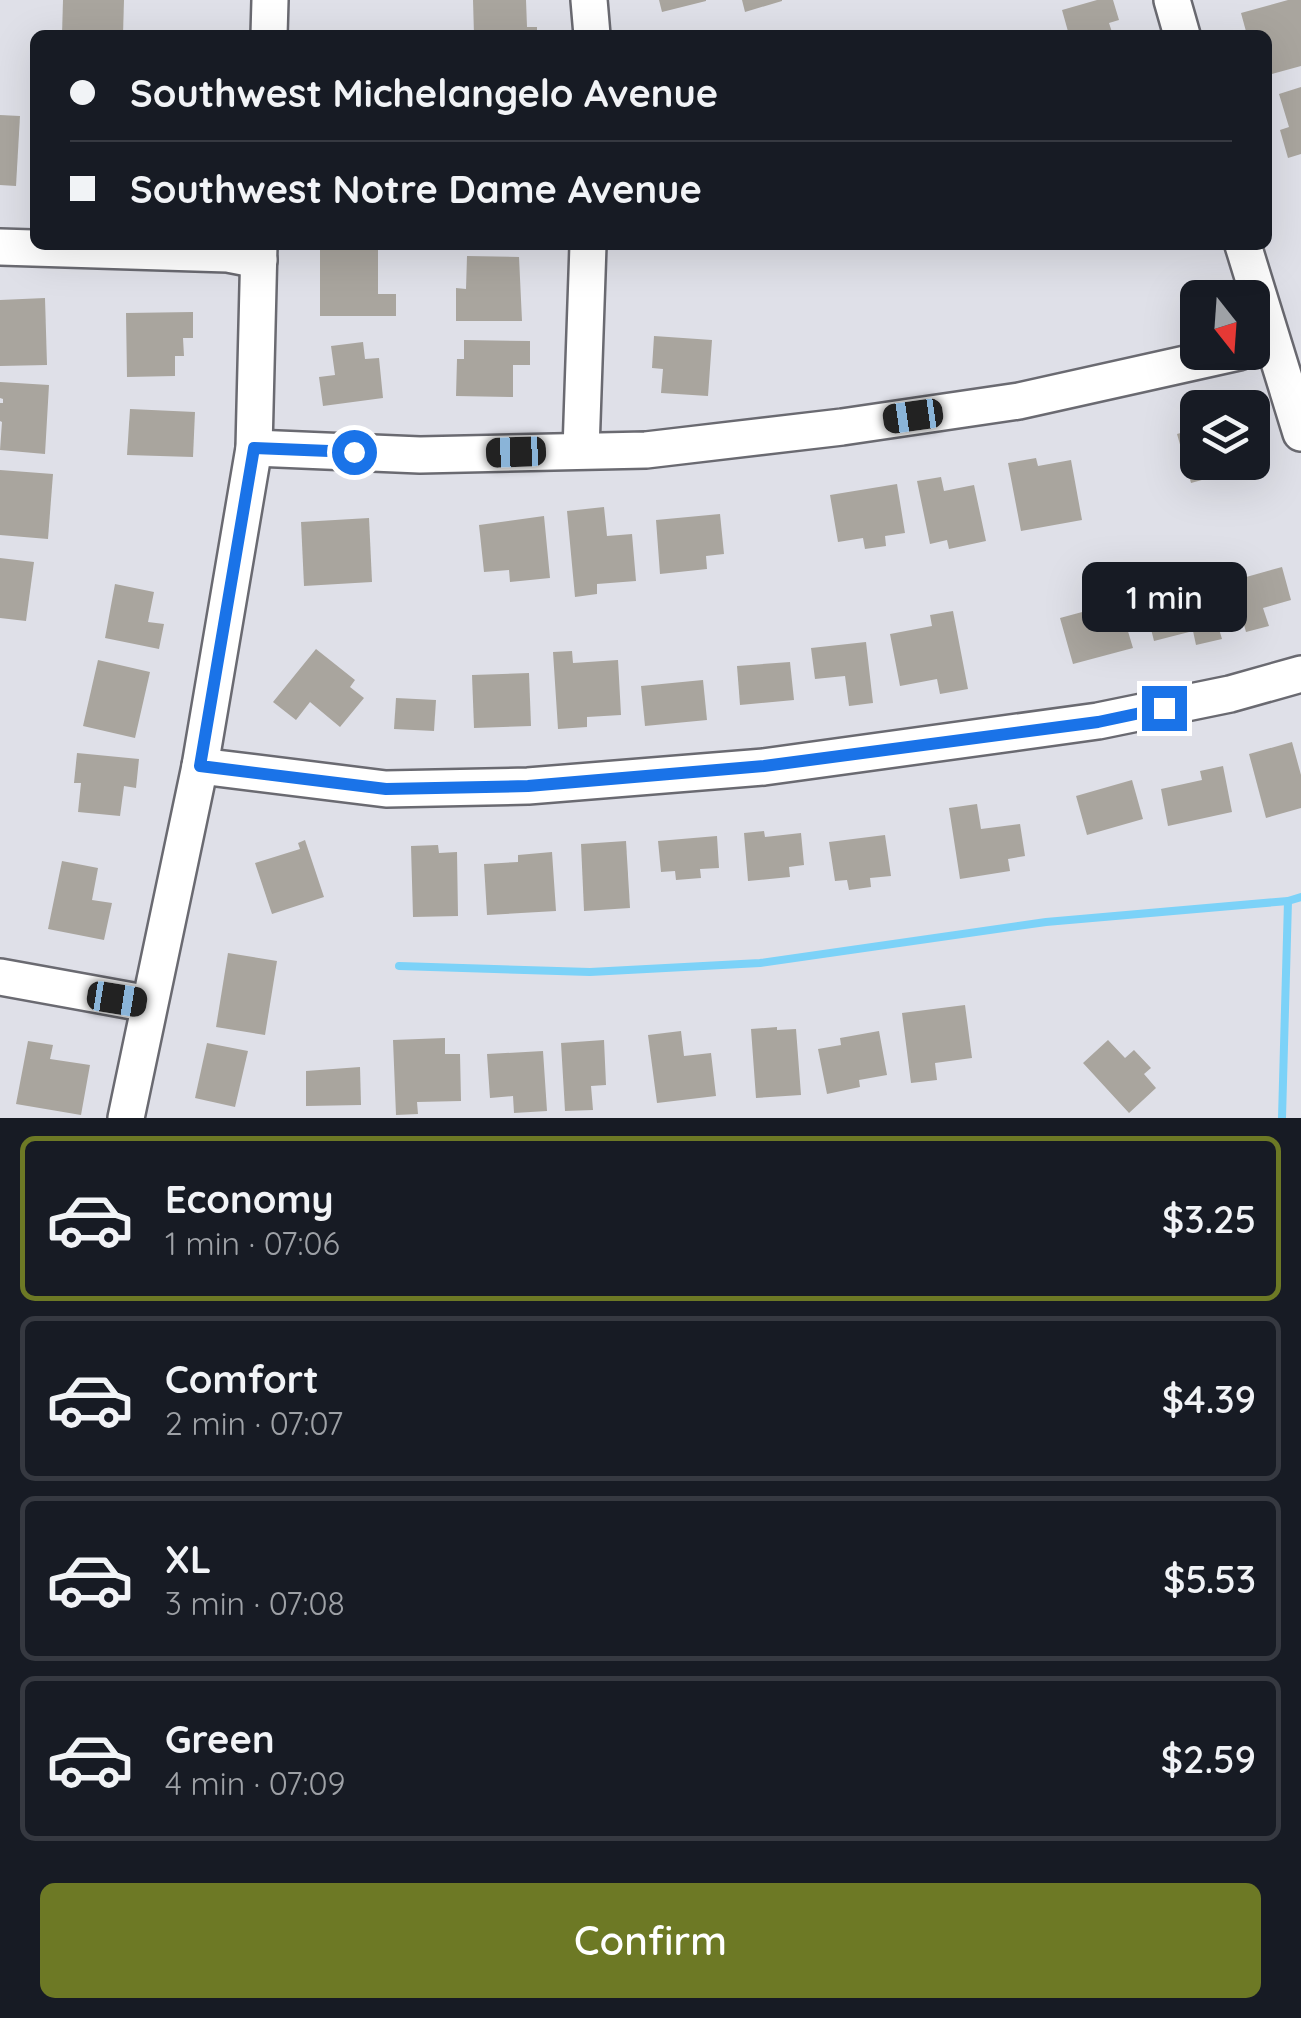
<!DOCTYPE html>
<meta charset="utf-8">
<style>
:root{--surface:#171b24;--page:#242831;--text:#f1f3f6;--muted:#9ea1a6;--line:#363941;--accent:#6d7925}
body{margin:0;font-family:Quicksand,sans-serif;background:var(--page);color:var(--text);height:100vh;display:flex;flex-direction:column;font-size:38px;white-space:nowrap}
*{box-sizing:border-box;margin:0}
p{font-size:32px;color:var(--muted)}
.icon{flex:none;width:55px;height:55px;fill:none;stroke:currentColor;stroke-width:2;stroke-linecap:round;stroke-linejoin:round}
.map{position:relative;height:1118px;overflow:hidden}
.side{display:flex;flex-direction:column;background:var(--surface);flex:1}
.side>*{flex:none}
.banner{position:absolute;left:30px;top:30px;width:1242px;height:220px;border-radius:15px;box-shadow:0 10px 40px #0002;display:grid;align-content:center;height:220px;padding:0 40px;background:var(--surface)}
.needle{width:65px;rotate:163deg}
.buttons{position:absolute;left:1180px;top:280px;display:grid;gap:20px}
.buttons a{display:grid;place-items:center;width:90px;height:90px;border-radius:15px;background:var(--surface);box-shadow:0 10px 40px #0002;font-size:50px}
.end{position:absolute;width:45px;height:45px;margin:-22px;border:12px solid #1a73e8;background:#fff;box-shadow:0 0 0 5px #fff}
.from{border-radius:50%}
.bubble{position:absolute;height:70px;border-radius:15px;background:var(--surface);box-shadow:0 10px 40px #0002;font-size:32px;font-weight:600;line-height:70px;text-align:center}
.car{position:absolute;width:30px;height:60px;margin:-30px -15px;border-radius:12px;box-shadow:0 0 8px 2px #0007;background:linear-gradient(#222 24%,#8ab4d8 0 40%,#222 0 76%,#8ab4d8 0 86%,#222 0)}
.banner b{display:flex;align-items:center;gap:35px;height:95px;font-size:38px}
.banner b+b{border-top:2px solid var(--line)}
.banner i{width:25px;height:25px;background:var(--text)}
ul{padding:18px 0 0;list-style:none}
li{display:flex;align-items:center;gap:30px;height:165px;margin:0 20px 15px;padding:0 20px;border:5px solid var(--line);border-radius:15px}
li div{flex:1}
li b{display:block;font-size:38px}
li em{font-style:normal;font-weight:600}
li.selected{border-color:var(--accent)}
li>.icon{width:90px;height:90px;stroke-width:1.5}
.primary-button{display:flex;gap:20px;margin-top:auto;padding:20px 40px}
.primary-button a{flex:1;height:115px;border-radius:15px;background:var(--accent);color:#fff;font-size:40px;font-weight:600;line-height:115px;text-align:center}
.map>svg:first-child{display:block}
</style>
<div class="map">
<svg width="1301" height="1118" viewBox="0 0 1301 1118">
<rect width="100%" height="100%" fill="#dfe0e8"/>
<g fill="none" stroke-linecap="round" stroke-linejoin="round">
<g stroke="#7cd2f8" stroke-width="8">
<path d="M399,966l191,6 170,-9 286,-41 242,-21 13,-4"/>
<path d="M1282,1118l6,-217"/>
</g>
</g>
<g fill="#a9a59e">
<path d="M63,0h61l-1,35h-61z"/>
<path d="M473,0h53l1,27h10v8h-63z"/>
<path d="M659,0h47v1l-44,11z"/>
<path d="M742,0h40v1l-37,11z"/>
<path d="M1097,0h16l6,20 -10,3 4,12h-44l-7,-25z"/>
<path d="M1288,0h13v66l-33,9v-40h-21l-6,-22z"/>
<path d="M1301,87v67l-13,4 -8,-28 9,-3 -10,-33z"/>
<path d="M0,115l20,1 -4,70 -16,-1z"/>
<path d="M320,247h58v47h18v22h-76z"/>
<path d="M467,256l52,1 3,64h-66v-33l10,1z"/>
<path d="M45,298l2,67 -47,1v-66z"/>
<path d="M193,312v26h-10l1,18h-9v20l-48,1 -1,-64z"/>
<path d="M654,336l58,4 -4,56 -47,-3 2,-24 -11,-1z"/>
<path d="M464,340l66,1v24h-17v32l-57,-1 1,-37h7z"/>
<path d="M363,342l2,17 14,-1 4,40 -60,8 -4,-29 16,-2 -4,-29z"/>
<path d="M0,382l49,3 -4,69 -45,-4 2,-28 -2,-1v-18h3v-4l-3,-1z"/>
<path d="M130,409l65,3 -2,45 -66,-2z"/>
<path d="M1198,428v34h26l3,11 -36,10 -14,-49z"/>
<path d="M1036,458l2,8 33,-6 11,60 -61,11 -13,-68z"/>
<path d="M0,470l53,4 -5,65 -48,-4z"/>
<path d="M941,477l3,14 30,-6 12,56 -37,8 -2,-9 -17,4 -13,-63z"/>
<path d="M897,484l8,49 -20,3 1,10 -21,3 -2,-11 -25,4 -8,-47z"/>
<path d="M604,507l3,29 25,-2 4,47 -39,3v10l-22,3 -8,-86z"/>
<path d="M720,514l4,40 -18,2 1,13 -47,5 -4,-54z"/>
<path d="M544,516l6,62 -40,4 -1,-12 -25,2 -5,-47z"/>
<path d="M369,518l3,64 -68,4 -3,-64z"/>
<path d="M0,558l34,4 -8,59 -26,-3z"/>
<path d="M1282,567l9,33 -28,8 6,18 -23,6 -14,-51z"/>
<path d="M115,584l39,8 -6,30 16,2 -5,25 -54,-11z"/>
<path d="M1209,585l4,17 10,-2 4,16 -11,3 6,20 -26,6 -3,-14 -39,10 -10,-40z"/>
<path d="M1108,605l5,16 11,-3 9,30 -60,16 -13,-46z"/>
<path d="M953,611l15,78 -28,5 -3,-15 -37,7 -10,-52 42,-8 -2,-11z"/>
<path d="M866,642l7,61 -24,3 -4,-30 -30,3 -4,-31z"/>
<path d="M316,649l39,31 -5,7 14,11 -24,29 -30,-25 -14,18 -23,-18z"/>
<path d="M572,651l1,12 45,-3 3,55 -34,2v10l-29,2 -5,-77z"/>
<path d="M98,660l52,12 -15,66 -52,-12z"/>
<path d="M790,662l4,38 -54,5 -3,-39z"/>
<path d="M529,673l2,53 -57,2 -2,-53z"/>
<path d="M703,680l4,40 -62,6 -4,-40z"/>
<path d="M396,698l40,2 -2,31 -40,-2z"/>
<path d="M1292,742l9,33v33l-35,10 -17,-64z"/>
<path d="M77,753l62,6 -3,29 -12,-2 -4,30 -42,-4 3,-29h-7z"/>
<path d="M1223,766l9,46 -64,14 -7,-37 41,-9 -2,-9z"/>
<path d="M1132,780l11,39 -56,16 -11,-39z"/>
<path d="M977,804l4,25 39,-5 5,32 -17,3 2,12 -50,8 -11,-71z"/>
<path d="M764,831l1,6 36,-4 3,32 -15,2 1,10 -42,4 -4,-48z"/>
<path d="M885,835l6,41 -21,2 1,9 -22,3 -2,-10 -12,1 -6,-39z"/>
<path d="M717,836l2,32 -19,1 1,9 -25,2 -1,-9 -14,1 -3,-31z"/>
<path d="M305,840l19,57 -52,17 -17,-51 45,-14 -2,-6z"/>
<path d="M626,841l4,67 -46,3 -3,-67z"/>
<path d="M438,845l1,8 18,-1 1,64 -45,1 -2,-71z"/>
<path d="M552,852l4,59 -69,4 -3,-51 34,-2v-7z"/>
<path d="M62,861l36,7 -6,32 20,3 -8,37 -56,-11z"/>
<path d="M228,953l49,8 -12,74 -49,-8z"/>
<path d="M965,1005l7,53 -37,5 2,17 -26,3 -9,-70z"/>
<path d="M777,1027v3l19,-1 5,66 -45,3 -5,-69z"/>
<path d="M681,1031l3,25 27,-3 5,43 -59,7 -9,-68z"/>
<path d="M879,1031l8,44 -28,5 1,7 -33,7 -9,-45 23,-4 -1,-7z"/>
<path d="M445,1038v16h15l1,47 -44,1 1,12 -22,1 -3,-75z"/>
<path d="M604,1040l2,45 -15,1 2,24 -28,1 -4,-68z"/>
<path d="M1108,1040l17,18 9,-8 17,18 -7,6 12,14 -27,25 -46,-50z"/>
<path d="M28,1041l25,4 -3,14 40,6 -9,50 -65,-11z"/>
<path d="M207,1043l41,8 -13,56 -40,-9z"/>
<path d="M543,1051l4,60 -33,2 -1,-17 -23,2 -3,-44z"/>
<path d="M360,1067l1,38 -55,1v-35z"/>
</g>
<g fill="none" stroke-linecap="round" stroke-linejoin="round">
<g stroke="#6a6a71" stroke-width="40">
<g id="minor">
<path d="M589,0l3,35"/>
<path d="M1172,0l10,35"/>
<path d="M269,35l1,-35"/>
<path d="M1243,245l58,188"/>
<path d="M0,247l228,7 31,6"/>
<path d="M254,448l166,7 226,-5 196,-23 177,-26 220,-49"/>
<path d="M581,450l7,-205"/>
<path d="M200,766l186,23 142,-3 236,-19 334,-46 132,-27 71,-20"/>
<path d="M0,977l149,27"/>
<path d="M126,1118l74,-352 54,-318 5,-203"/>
</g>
</g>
<use href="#minor" stroke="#fff" stroke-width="35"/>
</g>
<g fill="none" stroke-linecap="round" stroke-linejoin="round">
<path stroke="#1a73e8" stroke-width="12" d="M354,452l-100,-4 -54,318 186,23 142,-3 236,-20 334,-44 66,-14"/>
</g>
</svg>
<div class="buttons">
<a><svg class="needle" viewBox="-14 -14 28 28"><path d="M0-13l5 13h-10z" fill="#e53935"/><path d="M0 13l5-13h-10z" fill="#9ea1a6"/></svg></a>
<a><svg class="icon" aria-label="layers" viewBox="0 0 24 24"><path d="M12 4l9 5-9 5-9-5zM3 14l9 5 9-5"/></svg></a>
</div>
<i class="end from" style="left:354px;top:452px"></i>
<i class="end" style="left:1164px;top:708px"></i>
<div class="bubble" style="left:1082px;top:562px;width:165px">1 min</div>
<i class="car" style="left:913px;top:416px;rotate:262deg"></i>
<i class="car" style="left:516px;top:452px;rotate:268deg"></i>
<i class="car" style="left:117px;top:999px;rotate:99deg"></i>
<div class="banner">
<b><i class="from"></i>Southwest Michelangelo Avenue</b>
<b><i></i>Southwest Notre Dame Avenue</b>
</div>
</div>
<section class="side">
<ul>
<li class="selected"><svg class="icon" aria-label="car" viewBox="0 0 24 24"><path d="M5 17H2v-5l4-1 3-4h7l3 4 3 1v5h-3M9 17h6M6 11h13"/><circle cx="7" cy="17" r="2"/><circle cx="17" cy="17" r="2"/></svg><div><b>Economy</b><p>1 min · 07:06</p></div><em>$3.25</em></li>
<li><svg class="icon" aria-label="car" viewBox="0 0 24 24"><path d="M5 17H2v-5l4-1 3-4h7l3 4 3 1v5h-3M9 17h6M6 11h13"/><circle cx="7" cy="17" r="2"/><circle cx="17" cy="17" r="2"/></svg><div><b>Comfort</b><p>2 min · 07:07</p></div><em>$4.39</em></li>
<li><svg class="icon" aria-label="car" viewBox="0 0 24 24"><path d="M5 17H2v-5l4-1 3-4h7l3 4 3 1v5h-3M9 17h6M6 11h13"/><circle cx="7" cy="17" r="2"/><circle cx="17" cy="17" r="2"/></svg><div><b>XL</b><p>3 min · 07:08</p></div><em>$5.53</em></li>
<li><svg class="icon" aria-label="car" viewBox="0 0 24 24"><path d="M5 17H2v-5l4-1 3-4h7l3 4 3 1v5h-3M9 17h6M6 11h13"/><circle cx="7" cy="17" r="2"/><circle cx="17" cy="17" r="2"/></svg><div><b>Green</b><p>4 min · 07:09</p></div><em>$2.59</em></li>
</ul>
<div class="primary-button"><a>Confirm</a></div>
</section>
